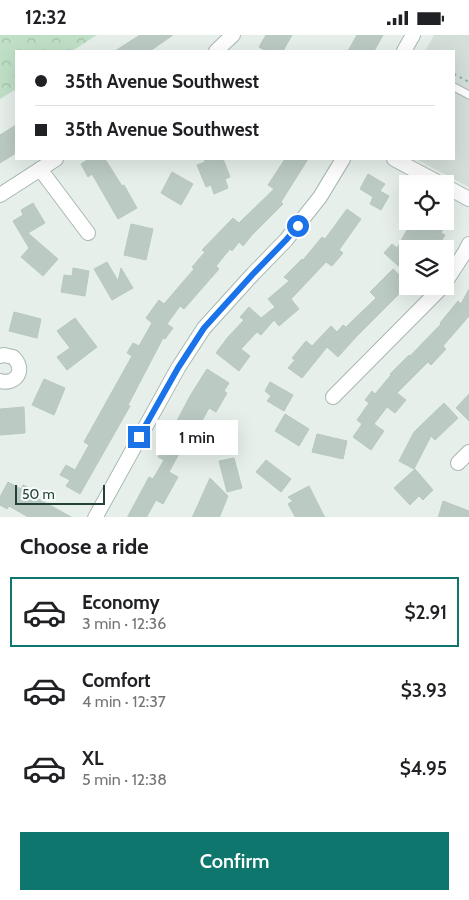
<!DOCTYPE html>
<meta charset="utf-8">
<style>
:root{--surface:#fff;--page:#f2f2f2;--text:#202124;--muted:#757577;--line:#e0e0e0;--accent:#0f766e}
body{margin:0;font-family:Cabin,sans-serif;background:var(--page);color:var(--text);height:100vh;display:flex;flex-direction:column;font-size:19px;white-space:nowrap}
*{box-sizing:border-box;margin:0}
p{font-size:16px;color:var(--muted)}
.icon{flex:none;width:28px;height:28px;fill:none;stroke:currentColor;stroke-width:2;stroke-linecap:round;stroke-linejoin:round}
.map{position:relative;height:482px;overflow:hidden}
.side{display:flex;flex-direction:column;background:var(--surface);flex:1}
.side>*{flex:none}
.guide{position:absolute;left:15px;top:15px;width:440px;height:110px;border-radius:0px;box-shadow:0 5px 20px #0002;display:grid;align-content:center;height:110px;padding:0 20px;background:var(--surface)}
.fabs{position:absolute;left:399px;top:140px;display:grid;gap:10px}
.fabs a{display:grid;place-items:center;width:55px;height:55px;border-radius:0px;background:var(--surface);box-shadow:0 5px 20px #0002;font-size:25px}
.scale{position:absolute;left:15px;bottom:12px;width:90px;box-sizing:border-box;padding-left:5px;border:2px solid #244238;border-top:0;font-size:14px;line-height:18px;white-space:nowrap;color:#244238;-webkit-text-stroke:4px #f7fbf9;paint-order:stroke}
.end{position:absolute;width:22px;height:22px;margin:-11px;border:6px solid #1a73e8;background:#fff;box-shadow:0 0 0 2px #fff}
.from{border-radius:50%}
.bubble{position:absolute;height:35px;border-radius:0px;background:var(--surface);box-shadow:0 5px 20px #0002;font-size:16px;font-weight:600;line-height:35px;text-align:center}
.guide b{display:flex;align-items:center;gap:18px;height:48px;font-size:19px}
.guide b+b{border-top:1px solid var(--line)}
.guide i{width:12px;height:12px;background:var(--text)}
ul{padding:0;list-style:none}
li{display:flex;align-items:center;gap:15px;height:70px;margin:0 10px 8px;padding:0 10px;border:2px solid transparent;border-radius:0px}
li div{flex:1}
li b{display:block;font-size:19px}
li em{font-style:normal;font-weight:600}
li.current{border-color:var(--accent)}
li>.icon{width:45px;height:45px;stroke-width:1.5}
h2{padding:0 20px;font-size:22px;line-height:60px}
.button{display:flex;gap:10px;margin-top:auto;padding:10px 20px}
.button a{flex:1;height:58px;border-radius:0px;background:var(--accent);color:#fff;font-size:20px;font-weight:600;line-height:58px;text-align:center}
.status{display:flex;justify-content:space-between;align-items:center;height:35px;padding:0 25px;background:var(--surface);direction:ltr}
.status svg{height:14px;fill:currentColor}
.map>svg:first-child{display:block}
</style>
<div class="status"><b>12:32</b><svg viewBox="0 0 49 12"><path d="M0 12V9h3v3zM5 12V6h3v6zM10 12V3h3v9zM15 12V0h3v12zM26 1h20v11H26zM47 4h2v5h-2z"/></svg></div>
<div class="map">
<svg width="469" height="483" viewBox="0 0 469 483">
<defs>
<pattern id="forest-crowns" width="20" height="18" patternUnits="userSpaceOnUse" patternTransform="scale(1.25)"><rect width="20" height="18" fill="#bfe0c6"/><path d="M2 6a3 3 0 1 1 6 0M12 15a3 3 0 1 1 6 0" fill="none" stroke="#a4c1ab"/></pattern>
</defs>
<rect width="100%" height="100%" fill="#e6efea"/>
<path fill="#d4dfd9" d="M434,0h35v152l-53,-28h38v-108h-29z"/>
<path fill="url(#forest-crowns)" d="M0,0h97l-25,16h-56v38l-16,10z"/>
<g fill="#bbcac3" stroke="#b8c9c1">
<path d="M140,0h33l-23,16h-35z"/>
<path d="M266,0h26l-9,16h-17l-7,-4z"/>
<path d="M357,0h26l-9,16h-26z"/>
<path d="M16,90v28l-16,10v-28z"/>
<path d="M89,124h16l17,27 2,-1 13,23 -19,11 -26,-45 -4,3 -7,-13z"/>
<path d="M204,124h19l7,18 -5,2 3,9 -14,6 -3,-9 -5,2 -9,-22 8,-3z"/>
<path d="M285,124h23l-27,43 2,2 -31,31 -9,11 -4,-4 -7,9 -2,-2 -14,17 3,3 -35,40 -4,-3 -13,18 6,4 -8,11 -2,-1 -35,67 2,1 -50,88 -14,-8 4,-6 -10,-5 6,-10 9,5 14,-25 -5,-3 48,-86 -5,-3 6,-10 6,3 13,-23 -6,-5 13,-18 5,4 30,-35 -2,-2 13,-15 -3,-2 31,-32 6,5 35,-34 -6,-4z"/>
<path d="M172,137l21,12 -12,21 -20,-12z"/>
<path d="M368,139l17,10 -5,7 9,5 -8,14 -11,-6 3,-7 -13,-8z"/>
<path d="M33,168l12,20 -17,10 30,26 -15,17 -22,-19 8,-9 -16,-27 10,-6 -2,-5z"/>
<path d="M347,174l14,10 -22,31 4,3 -11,13 -6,-4 -35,37 8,10 -20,17 -5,-6 -13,15 -4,-3 -16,17 9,7 -11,15 -23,-18 12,-16 16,-17 -4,-3 9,-10 12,11 14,-11 -7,-8 21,-18 -5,-4 18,-18 1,1 19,-23 3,2z"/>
<path d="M412,186h35l-6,12 4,2 -8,14h-29v15l-5,6 -19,-17 8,-9 5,4z"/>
<path d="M131,189l22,5 -7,31 -22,-5z"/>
<path d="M107,227l11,19 3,-13 12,20 -21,12 -18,-31z"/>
<path d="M73,233l16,3 -4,25 -24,-4 3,-17 8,1z"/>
<path d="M393,234l15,14v2l-52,52 -18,20 -11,-10 -25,31 -14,-10 7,-8 -3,-2 14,-17 6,5 19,-20 6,6 6,-7 3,2 30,-29 -6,-6z"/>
<path d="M469,254v27l-26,30 3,3 -15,16 -3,-3 -31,31 9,7 -11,13 -8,-6 -13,17 10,7 -13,19 -18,-13 9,-13 -5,-4 12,-17 -4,-3 7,-9 3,3 16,-19 -1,-1 19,-19 1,1 31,-32 -1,-1 18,-22 3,3z"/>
<path d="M14,277l27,7 -4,19 -28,-7z"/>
<path d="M75,283l22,29 -30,23 -10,-13 13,-9 -13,-17z"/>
<path d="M207,334l22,14 -5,8 3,2 -11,19 -7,-4 -17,31 -4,-2 -19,35 9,5 -15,27 -7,-4 -10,18h-19l22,-41 4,2 11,-19 -6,-3 32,-61z"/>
<path d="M44,344l21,9 -11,27 -22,-10z"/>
<path d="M270,347l23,13 -9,16 -17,-10 4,-5 -6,-5z"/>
<path d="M469,359v27l-13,-13z"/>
<path d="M444,368l14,15 -23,22 -4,-4 -17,33 -15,-8 15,-29z"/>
<path d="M24,372l1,26 -25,2v-26z"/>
<path d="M285,379l24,15 -10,17 -24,-15z"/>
<path d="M317,399l30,7 -4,18 -31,-7z"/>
<path d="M234,423l8,30 -15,4 -8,-31z"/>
<path d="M266,425l25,19 -10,13 -25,-20z"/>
<path d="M415,434l18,21 -10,10 -4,-4 -9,9 -16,-17z"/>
<path d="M210,443l18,18 -9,22h-27z"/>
<path d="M8,447l13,7 2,-4 14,7 -2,5 38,21h-43l-21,-12 -2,3 -7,-4v-8z"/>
<path d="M309,451l16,32h-29l-8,-14 5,-3 -5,-4z"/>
<path d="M443,466l26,10v7h-31z"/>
</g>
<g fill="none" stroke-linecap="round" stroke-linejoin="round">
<g stroke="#a8b8b1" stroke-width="9">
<path id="service" d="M454,52l15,8"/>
</g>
<g stroke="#a8b8b1" stroke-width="16">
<g id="minor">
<path d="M216,16l17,-16"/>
<path d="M404,16l9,-16"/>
<path d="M394,124l47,25"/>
<path d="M40,134l48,64"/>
<path d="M445,151l24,13"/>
<path d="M0,160l56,-36"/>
<path d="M445,248l20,-31 4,-8"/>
<path d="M0,321l4,-1 9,2c13,12 4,28 -13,24"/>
<path d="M333,362l110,-111"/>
<path d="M458,428l11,-11"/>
<path d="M95,483l83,-150 26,-40 49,-54 33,-34 34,-43 23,-38"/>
</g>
</g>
<path stroke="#86b3a3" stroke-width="2" stroke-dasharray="2.5 4" stroke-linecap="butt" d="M454,39l15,8"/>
<use href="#service" stroke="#fff" stroke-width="7"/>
<use href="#minor" stroke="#fff" stroke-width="14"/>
</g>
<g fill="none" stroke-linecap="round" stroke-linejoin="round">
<path stroke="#1a73e8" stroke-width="6" d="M139,402l39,-69 26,-40 49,-54 33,-34 12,-14"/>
</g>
</svg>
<div class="fabs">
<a><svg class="icon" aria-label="locate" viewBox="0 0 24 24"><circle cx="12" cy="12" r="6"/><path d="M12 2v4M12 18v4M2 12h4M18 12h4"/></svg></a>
<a><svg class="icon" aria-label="layers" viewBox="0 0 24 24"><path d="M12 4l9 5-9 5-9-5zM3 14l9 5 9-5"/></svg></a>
</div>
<div class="scale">50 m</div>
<i class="end from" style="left:298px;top:191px"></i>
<i class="end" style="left:139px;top:402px"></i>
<div class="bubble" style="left:156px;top:385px;width:82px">1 min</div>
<div class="guide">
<b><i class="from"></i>35th Avenue Southwest</b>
<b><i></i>35th Avenue Southwest</b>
</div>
</div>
<section class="side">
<h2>Choose a ride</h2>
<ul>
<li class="current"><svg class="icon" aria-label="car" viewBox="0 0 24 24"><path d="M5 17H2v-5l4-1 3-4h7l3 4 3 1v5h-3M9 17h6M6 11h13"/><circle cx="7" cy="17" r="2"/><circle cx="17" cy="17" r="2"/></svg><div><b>Economy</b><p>3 min · 12:36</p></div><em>$2.91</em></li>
<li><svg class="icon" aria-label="car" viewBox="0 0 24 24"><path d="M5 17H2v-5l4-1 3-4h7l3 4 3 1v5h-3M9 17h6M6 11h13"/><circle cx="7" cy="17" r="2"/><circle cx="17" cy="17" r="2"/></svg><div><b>Comfort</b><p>4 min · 12:37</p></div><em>$3.93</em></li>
<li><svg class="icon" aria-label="car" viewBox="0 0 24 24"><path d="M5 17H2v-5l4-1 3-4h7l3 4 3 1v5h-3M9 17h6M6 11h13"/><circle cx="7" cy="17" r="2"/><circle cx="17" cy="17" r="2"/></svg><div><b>XL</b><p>5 min · 12:38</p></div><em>$4.95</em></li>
</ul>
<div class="button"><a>Confirm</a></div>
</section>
